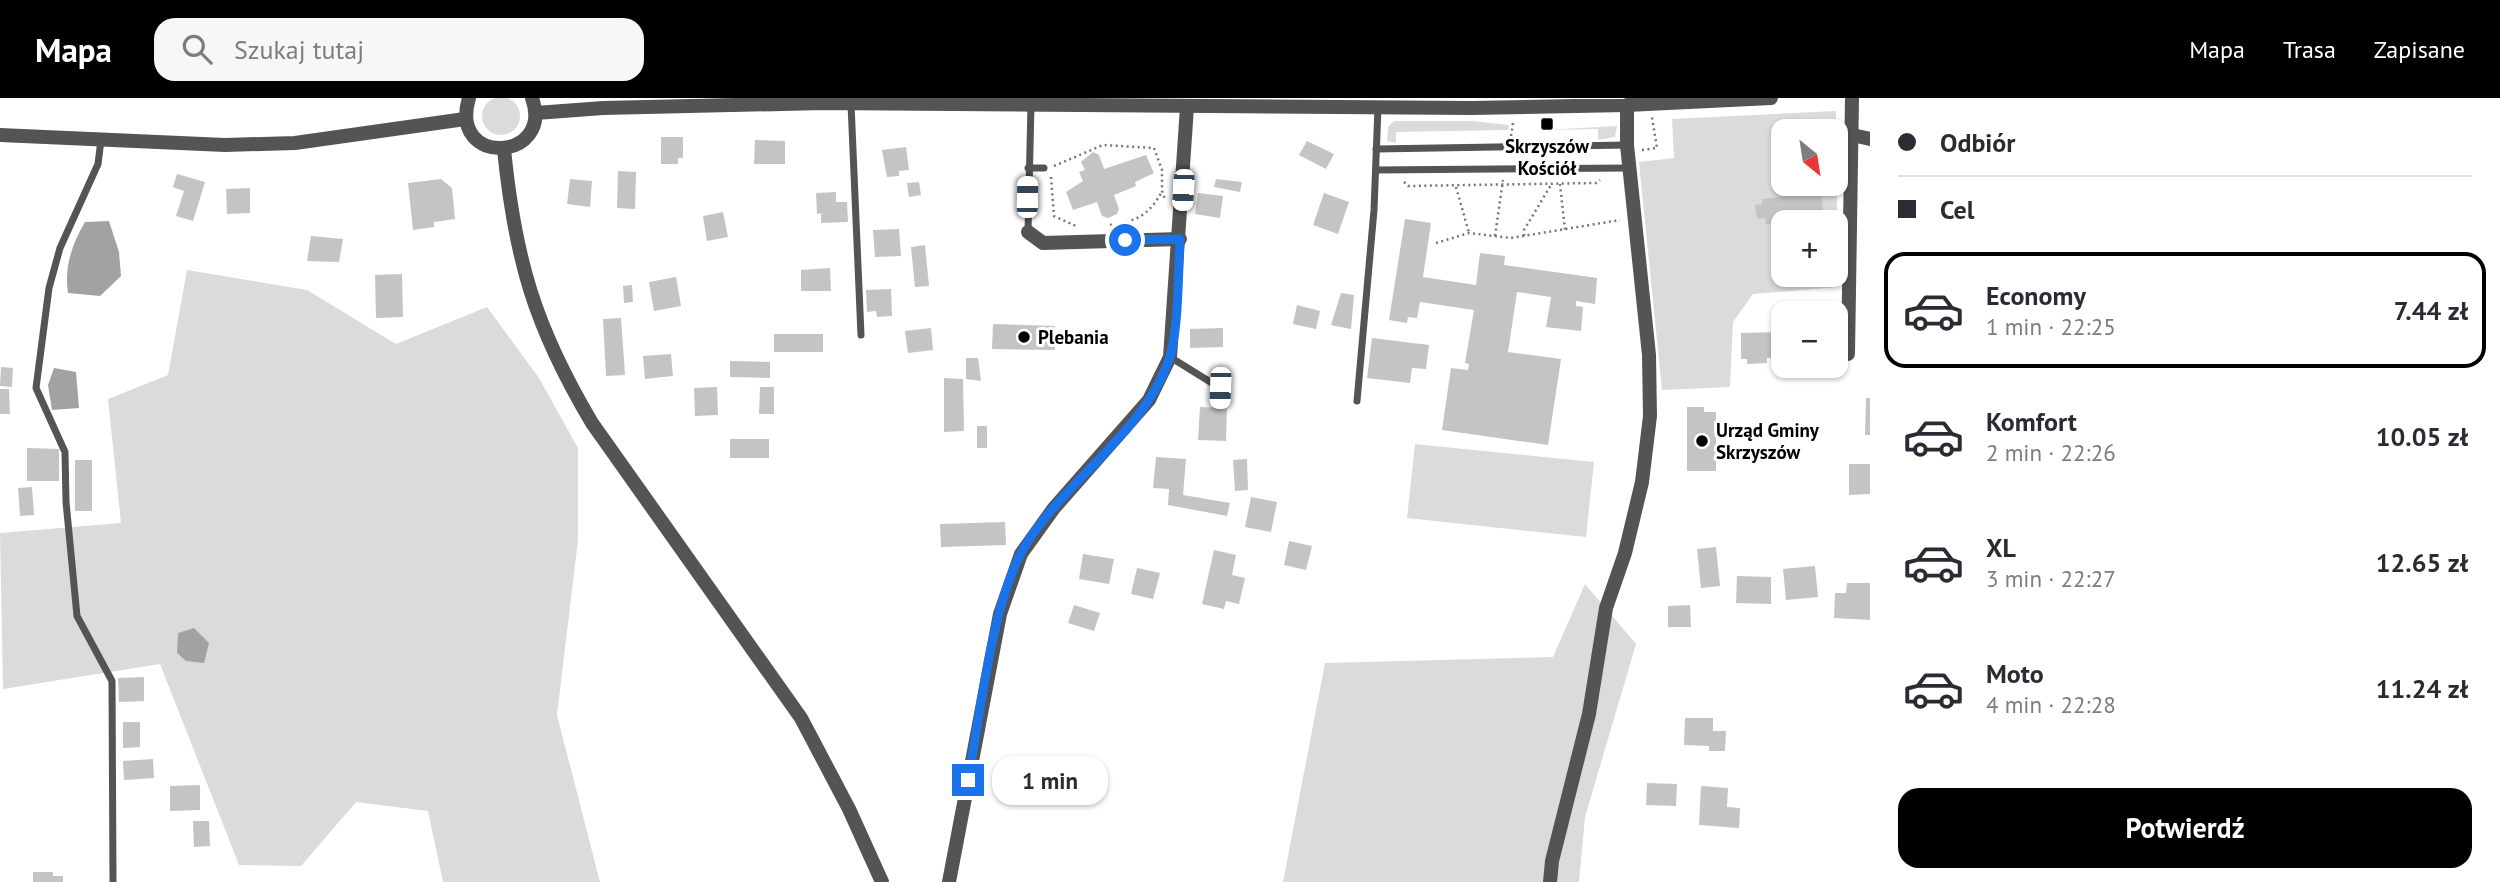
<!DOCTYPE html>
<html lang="pl">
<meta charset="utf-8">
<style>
:root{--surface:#fff;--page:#f7f7f7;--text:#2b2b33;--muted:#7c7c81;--line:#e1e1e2;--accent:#000}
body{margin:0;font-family:"PT Sans",sans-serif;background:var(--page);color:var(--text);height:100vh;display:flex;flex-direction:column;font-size:26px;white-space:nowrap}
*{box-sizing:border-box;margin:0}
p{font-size:23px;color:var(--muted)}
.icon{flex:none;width:38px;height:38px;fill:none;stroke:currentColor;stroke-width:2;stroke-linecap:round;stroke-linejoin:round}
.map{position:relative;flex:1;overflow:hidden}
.side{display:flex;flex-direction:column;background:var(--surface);width:630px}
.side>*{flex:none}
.guide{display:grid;align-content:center;height:154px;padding:0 28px;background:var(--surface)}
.needle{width:46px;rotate:150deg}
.tools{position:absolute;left:1771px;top:21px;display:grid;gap:14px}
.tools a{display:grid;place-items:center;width:77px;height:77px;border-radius:14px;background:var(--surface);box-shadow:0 2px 5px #0004;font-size:35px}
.end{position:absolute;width:32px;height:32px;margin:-16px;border:9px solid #1a73e8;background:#fff;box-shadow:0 0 0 4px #fff}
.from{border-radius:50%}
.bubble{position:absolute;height:49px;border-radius:21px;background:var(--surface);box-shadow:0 2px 5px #0004;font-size:23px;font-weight:700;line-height:49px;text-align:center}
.car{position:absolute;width:21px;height:42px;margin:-21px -10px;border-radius:9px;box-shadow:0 0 5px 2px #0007;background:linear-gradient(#fff 24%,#345 0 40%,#fff 0 76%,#345 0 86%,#fff 0)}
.guide b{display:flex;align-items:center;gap:24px;height:66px;font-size:26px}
.guide b+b{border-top:2px solid var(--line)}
.guide i{width:18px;height:18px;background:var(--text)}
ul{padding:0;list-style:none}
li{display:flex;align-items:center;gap:21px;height:116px;margin:0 14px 10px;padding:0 14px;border:4px solid transparent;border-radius:21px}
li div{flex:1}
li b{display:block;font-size:26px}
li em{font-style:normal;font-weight:700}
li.current{border-color:var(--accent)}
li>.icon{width:63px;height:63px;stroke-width:1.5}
.button{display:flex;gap:14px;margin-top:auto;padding:14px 28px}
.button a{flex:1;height:80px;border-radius:21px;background:var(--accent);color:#fff;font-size:28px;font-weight:700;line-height:80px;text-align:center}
header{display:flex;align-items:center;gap:42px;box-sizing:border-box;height:98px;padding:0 35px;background:var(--accent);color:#fff}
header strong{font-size:33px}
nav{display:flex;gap:38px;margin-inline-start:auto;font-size:24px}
.search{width:490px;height:63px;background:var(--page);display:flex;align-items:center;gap:18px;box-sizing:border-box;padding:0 24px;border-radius:21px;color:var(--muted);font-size:26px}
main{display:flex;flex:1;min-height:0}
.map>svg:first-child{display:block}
</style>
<header>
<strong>Mapa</strong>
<div class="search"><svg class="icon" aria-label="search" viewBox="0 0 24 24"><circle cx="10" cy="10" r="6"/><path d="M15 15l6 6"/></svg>Szukaj tutaj</div>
<nav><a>Mapa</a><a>Trasa</a><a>Zapisane</a></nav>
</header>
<main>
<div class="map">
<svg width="1870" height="784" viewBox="0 0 1870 784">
<rect width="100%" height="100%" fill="#fff"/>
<g fill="#dbdbdb" fill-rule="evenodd">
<circle cx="501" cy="18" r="19"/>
<path d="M1836,13l2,176 -85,7 -20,28 -3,65 -68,3 -23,-228 35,-4 -2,-39zM1783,33h53v53h-53zM1783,124h53v53h-53z"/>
<path d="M1394,23h79l36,4 -1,5 -112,2v11l-9,-2 1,-14z"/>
<path d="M1617,28l-2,11 -17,3v-11l-57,1z"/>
<path d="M187,172l120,20 89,54 91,-37 52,71 39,70v92l-21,175 43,167h-157l-15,-71 -72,-9 -55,64 -62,-1 -79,-201 -157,25 -3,-156 121,-10 -13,-124 60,-24z"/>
<path d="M1415,346l179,18 -8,75 -179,-19z"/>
<path d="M1585,486l51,60 -51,173 -6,65h-296l42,-219 228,-6z"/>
</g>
<g fill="#a2a2a2">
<path d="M109,123l10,31 2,24 -21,20 -32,-3c-4,-26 4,-49 17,-71z"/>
<path d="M54,270l22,4 3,36 -27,2 -4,-25z"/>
<path d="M194,530l15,15 -5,20 -18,-2 -9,-8 1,-20z"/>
</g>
<g fill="#c4c4c4">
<path d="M661,39h22v21h-5v6h-17z"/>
<path d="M755,42l30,1v23h-31z"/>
<path d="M1307,43l27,13 -8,15 -27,-14z"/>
<path d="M906,49l3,23 -10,1v5l-12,1 -5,-27z"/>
<path d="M1093,54l6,3 5,14 42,-14 8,18 -19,9 1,4 -22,9 5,14 -2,5 -9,4 -6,-2 -5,-14 -24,8 -7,-18 17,-11 -4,-9 6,-2 -4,-8z"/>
<path d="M618,73l18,1 -1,37 -18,-1z"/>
<path d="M177,76l28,8 -12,39 -17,-5 8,-25 -11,-4z"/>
<path d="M441,81l11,9 3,31 -21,3v5l-21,3 -5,-47z"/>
<path d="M570,81l22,2 -2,26 -23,-3z"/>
<path d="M1216,81l26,3 -2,10 -26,-5z"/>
<path d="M919,84l2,13 -12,2 -2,-14z"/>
<path d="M250,90v25l-23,1 -1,-25z"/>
<path d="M1796,91v5l25,-3 3,26 -20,2v3l-38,2 -1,-6 -8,1 -2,-14 7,-1v-5l23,-3 -1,-6z"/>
<path d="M836,94v10h11l1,20 -27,1v-10l-4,1 -1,-21z"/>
<path d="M1198,95l25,3 -3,22 -25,-4z"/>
<path d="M1324,95l25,9 -11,32 -25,-9z"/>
<path d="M723,114l5,25 -21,4 -4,-25z"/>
<path d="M1405,121l26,4 -8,54 53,8 4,-32 25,3 -1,9 93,13 -2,26 -19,-3v5l7,1 -2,24 -35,-4 5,-30 -34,-5 -9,60 53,7 -13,86 -106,-15 9,-62 17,2 1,-6 -4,-1 9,-53 -54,-8 -3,16 -9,-1 -1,6 -18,-3z"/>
<path d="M899,131l2,27 -26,1 -2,-27z"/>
<path d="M311,138l32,3 -4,23 -32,-1z"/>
<path d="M925,147l4,41 -14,1 -4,-40z"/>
<path d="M830,170l1,23h-30v-21z"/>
<path d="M402,176l1,43 -27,1 -1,-43z"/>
<path d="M676,179l5,29 -27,5 -5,-29z"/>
<path d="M632,187l1,17 -9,1 -1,-17z"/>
<path d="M891,191l1,27 -15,1 -1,-6 -9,1 -1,-22z"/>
<path d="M1341,195l13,2 -3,34 -20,-4z"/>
<path d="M1297,207l23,6 -4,18 -23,-5z"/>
<path d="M621,220l4,57 -19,1 -3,-57z"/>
<path d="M993,226l62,2v24l-63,-1z"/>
<path d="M931,230l2,22 -25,3 -3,-22z"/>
<path d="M1223,230v19l-33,1v-19z"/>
<path d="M1783,234v25l-16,1v5l-20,1v-5h-6v-26z"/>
<rect x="774" y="236" width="49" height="18"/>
<path d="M1372,240l57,7 -3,24 -14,-1 -2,15 -43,-5z"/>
<path d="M671,256l2,22 -28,3 -2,-23z"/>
<path d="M966,260h12l3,23 -15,-2z"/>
<path d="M730,263l40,1v16l-40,-1z"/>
<path d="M1,269l12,1 -1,19 -12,-1z"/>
<path d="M944,280l19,1 1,52 -20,1z"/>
<path d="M717,289l1,28 -23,1 -1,-28z"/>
<path d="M760,289h14v27h-15z"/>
<path d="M0,291h9l1,25h-10z"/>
<path d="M1866,300h4v37h-5z"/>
<path d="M1200,309l27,1 -1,33 -28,-1z"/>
<path d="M1687,309h17v5h12v59h-29z"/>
<rect x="977" y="328" width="10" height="22"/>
<rect x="730" y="341" width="39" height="19"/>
<path d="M27,350l32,1v32h-32z"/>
<path d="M1156,359l30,2 -3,36 47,8 -3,13 -59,-11 1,-16 -16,-1z"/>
<path d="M1247,361l1,31 -13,1 -2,-31z"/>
<rect x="75" y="362" width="17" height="51"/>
<path d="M1849,366h21v30l-21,1z"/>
<path d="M32,389l2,28 -14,1 -2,-28z"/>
<path d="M1251,399l26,5 -6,30 -26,-5z"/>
<path d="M1005,424l1,23 -65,2 -1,-23z"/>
<path d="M1289,443l23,5 -6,24 -22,-5z"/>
<path d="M1716,449l4,39 -19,2 -4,-39z"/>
<path d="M1214,452l22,5 -4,20 13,3 -6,26 -13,-3 -2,8 -22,-5z"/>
<path d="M1083,456l31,5 -5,25 -30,-5z"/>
<path d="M1815,468l3,31 -32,3 -3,-31z"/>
<path d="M1137,470l23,5 -7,26 -22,-5z"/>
<path d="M1737,478l34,1v27l-35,-1z"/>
<path d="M1847,485h23v37l-36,-2 1,-25h11z"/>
<path d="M1074,507l26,8 -6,18 -26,-8z"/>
<path d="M1690,507l1,22h-23v-21z"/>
<path d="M144,579v24l-25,1 -1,-24z"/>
<path d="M1685,620h28v13h13l-1,20h-16v-5l-25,-1z"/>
<path d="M123,624h17v25l-17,1z"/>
<path d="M153,661l1,19 -30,2 -1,-19z"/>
<path d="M1647,685l30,1 -1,22 -30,-1z"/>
<path d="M200,687v25l-30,1v-25z"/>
<path d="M1701,688l27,2 -1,19 13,1 -1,20 -40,-3z"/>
<path d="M193,723h16l1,25 -16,1z"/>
<path d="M33,774h20v4h10v6h-30z"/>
</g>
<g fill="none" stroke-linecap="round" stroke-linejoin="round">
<g stroke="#767676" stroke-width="2.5" stroke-dasharray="2 3.5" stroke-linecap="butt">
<path d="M1511,38l2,-13"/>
<path d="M1642,52l15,-2 -5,-31"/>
<path d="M1054,68l49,-21 51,3 8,22v21l3,8"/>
<path d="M1051,79l3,39 22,10"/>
<path d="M1404,84l4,4 188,-3 4,-3"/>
<path d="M1560,86l5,46"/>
<path d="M1456,89l13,46"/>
<path d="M1110,127c25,-3 40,-10 52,-34"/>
<path d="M1495,138l8,-56"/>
<path d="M1524,138v-6l27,-45"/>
<path d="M1436,145l33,-10 42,5 109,-18"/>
</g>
<g stroke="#545454" stroke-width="7">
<path d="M851,6l10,231"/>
<path d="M101,42l-3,24 -38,84 -11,40 -13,100 29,64 1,50 11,114 35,65 1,201"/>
<path d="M1376,51l251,-4"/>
<path d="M1028,70h16"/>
<path d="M1376,72l254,-2"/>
<path d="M1028,134l3,-127"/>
<path d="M1170,259l50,31 -1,16"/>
<path d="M1357,303l17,-191 4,-103"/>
</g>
<g stroke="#545454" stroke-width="14">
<path d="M1852,37l18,4"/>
<path d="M1028,134l15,11 137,-4"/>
<path d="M1848,256l4,-256"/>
<path d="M949,784l51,-268 21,-60 33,-46 95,-108 21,-43 17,-250"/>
<path d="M1550,784l2,-21 37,-147 17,-106 19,-55 17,-71 8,-66 -1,-61 -22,-210v-40"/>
</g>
<g stroke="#545454" stroke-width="14">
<path d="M469,0c-21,70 86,63 63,0"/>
<path d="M536,15l67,-5 220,-5 648,5 156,-3 144,-7"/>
<path d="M0,37l225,10 70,-2 170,-24"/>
<path d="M504,51c11,111 31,178 88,274l209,295 48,91 33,73"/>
</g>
</g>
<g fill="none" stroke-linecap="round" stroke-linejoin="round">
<path stroke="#1a73e8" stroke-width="9" d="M968,682c12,-64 23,-170 53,-227 38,-69 122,-118 148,-193 10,-30 9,-87 11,-121l-55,1"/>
</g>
<g fill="#000" stroke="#fff" stroke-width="2.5">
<rect x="1540" y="19" width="14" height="14" rx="3.5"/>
<circle cx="1024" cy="239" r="7"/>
<circle cx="1702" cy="343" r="7"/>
</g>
<g text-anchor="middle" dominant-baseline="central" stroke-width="6" stroke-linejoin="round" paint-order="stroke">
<g font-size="19" font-weight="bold" fill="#000" stroke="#fff" text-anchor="start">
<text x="1547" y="48" text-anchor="middle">Skrzyszów<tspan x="1547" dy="22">Kościół</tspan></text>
<text x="1038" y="239">Plebania</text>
<text x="1716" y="332">Urząd Gminy<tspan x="1716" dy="22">Skrzyszów</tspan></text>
</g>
</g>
</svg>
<div class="tools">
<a><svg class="needle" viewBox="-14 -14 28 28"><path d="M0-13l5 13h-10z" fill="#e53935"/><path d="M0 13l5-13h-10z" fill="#7c7c81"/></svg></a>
<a>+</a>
<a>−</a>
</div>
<i class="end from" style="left:1125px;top:142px"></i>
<i class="end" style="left:968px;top:682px"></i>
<div class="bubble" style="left:992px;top:658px;width:116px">1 min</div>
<i class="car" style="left:1183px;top:92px;rotate:183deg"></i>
<i class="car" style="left:1027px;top:99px;rotate:1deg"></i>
<i class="car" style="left:1220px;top:290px;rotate:182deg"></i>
</div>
<section class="side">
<div class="guide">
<b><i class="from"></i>Odbiór</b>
<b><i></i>Cel</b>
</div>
<ul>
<li class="current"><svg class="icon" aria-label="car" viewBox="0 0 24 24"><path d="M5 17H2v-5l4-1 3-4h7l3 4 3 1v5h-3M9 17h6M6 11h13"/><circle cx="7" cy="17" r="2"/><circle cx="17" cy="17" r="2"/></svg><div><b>Economy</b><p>1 min · 22:25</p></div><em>7.44 zł</em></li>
<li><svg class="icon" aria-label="car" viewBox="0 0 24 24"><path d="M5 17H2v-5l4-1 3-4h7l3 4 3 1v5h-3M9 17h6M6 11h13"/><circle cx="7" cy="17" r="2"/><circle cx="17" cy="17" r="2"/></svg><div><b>Komfort</b><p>2 min · 22:26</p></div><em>10.05 zł</em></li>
<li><svg class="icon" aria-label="car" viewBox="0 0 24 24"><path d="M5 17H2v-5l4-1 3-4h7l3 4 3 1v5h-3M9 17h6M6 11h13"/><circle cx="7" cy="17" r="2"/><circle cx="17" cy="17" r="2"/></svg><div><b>XL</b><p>3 min · 22:27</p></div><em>12.65 zł</em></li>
<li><svg class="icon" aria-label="car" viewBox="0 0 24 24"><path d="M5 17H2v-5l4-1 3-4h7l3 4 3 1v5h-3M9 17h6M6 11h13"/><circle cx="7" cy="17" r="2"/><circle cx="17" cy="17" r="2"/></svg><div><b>Moto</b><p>4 min · 22:28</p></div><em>11.24 zł</em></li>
</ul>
<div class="button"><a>Potwierdź</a></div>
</section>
</main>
